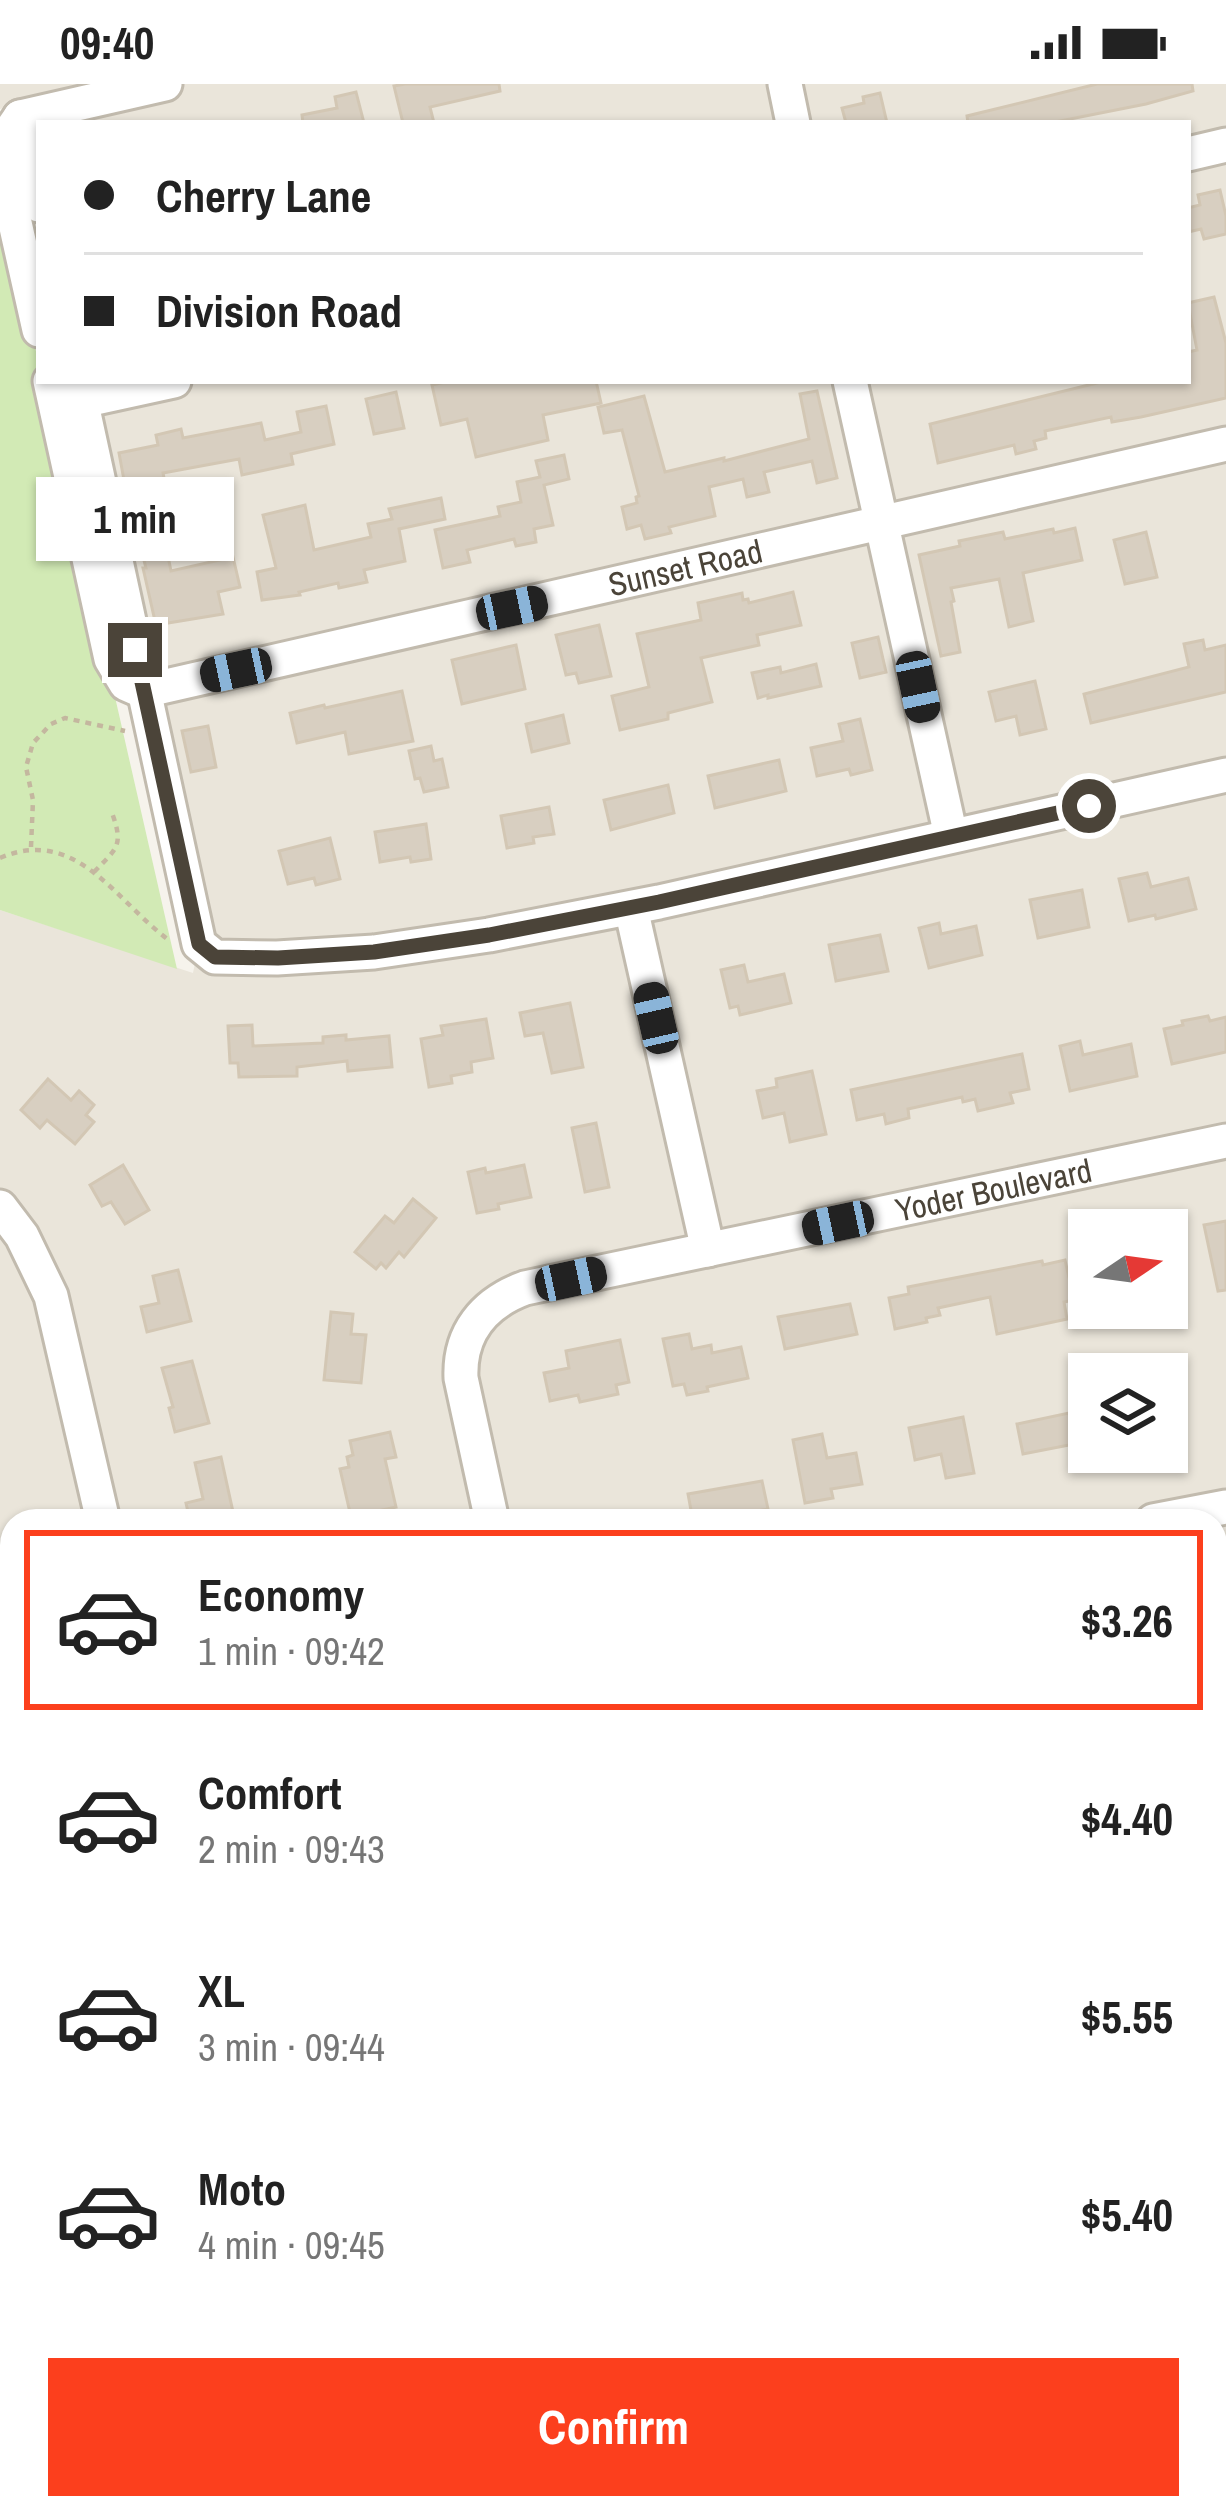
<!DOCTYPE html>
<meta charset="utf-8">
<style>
:root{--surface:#fff;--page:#f2f2f2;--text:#222;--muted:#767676;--line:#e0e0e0;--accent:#fc3f1d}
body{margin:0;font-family:"Archivo Narrow",sans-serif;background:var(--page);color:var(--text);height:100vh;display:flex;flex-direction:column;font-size:45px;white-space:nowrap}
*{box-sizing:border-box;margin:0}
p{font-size:39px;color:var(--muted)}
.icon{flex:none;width:66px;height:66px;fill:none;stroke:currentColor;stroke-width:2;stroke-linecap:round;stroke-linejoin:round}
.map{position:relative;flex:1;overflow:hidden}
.details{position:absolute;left:0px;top:1425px;width:1227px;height:1011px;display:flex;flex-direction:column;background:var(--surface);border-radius:36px 36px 0 0;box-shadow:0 3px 9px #0004}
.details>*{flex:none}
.top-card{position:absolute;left:36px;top:36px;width:1155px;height:264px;border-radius:0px;box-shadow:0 3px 9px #0004;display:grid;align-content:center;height:264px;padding:0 48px;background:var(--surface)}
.needle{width:78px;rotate:77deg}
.tools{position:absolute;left:1068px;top:1125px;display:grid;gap:24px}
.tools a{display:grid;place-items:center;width:120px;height:120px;border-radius:0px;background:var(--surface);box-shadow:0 3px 9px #0004;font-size:60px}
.end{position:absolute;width:54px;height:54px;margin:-27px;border:15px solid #4b4439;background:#fff;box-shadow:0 0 0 6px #fff}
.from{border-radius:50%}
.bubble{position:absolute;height:84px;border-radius:0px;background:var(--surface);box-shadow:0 3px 9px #0004;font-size:39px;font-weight:700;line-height:84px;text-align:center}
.car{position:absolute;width:36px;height:72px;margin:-36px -18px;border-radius:15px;box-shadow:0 0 9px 3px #0007;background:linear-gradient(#222 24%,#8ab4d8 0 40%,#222 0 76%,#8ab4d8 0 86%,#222 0)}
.top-card b{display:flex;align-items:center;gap:42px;height:114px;font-size:45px}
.top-card b+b{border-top:3px solid var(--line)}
.top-card i{width:30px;height:30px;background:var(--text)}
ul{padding:21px 0 0;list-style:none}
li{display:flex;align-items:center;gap:36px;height:180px;margin:0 24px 18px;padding:0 24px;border:6px solid transparent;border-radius:0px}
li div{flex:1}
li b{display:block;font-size:45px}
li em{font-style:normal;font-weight:700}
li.active{border-color:var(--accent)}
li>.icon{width:108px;height:108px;stroke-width:1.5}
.cta{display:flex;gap:24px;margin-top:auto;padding:24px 48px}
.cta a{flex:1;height:138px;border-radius:0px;background:var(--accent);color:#fff;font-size:48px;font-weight:700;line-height:138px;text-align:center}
.status{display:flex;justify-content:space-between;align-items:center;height:84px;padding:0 60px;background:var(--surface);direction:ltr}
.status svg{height:33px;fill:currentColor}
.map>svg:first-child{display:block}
</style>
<div class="status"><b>09:40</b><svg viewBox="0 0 49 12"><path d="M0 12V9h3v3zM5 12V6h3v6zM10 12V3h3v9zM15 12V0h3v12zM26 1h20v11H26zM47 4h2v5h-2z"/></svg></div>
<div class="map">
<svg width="1226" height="2434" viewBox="0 0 1226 2434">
<rect width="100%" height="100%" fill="#f6f3ec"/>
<g fill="#eae5da" fill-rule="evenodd">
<path d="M0,0h1226v1919l-11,2v-484h-1203v702l-12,3v-1316l193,63 6,-29 -115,-563h1104v-258h-1149l-17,-19 -22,5zM1089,1146h78v78h-78zM1089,1290h78v78h-78z"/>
<path d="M1226,1943v491h-1226v-269l12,-2v261h1203v-479z"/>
</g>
<g fill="#d2eab5">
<path d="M0,117l39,163v17h4l134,588 -177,-59z"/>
<path d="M216,2424h323l2,10h-322z"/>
</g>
<g fill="#d8cfc1" stroke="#d3c7b4" stroke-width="3">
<path d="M405,0h94l1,7 -70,16 4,16h-31l-9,-37z"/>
<path d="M1097,0h95l1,7 -47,13 -96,19h-82l-1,-7z"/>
<path d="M356,8l8,31h-61l-1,-8 35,-7 -2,-11z"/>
<path d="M880,9l7,30h-41l-4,-15 22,-5 -1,-6z"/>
<path d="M1220,106l6,26v18l-22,5 -3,-10 -13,3v-24l12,-3 -2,-10z"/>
<path d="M1214,213l12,46v55l-85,19 -29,5 -1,-5 -66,14 1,7 -12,3 2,8 -20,5 -2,-9 -76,18 -8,-39 175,-43h83v-29l9,-2 -9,-47z"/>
<path d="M449,297h147l5,22 -58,12 5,25 -72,17 -9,-38 -26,6 -9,-40z"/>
<path d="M817,307l20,87 -20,5 -5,-22 -48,11 5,20 -22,5 -4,-18 -34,8 6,29 -46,11 2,6 -26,6 -4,-14 -14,4 -5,-22 15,-4 -1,-6 3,-1 -17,-66 -18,3 -6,-26 46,-11 21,76 59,-14v3l85,-22 -9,-45z"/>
<path d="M396,308l8,36 -30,6 -8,-35z"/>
<path d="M326,322l8,38 -43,10 2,10 -51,11 -3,-16 -76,14 7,33 -12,2 13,63 62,-14 7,30 -22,5 5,22 -55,9 -1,-4 -12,2 -12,-53h3l-20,-77 -7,-38 39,-8 -2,-10 25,-6 2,9 78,-15 4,17 36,-8 -4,-20z"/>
<path d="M564,371l5,24 -25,6 9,40 -19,4 2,13 -20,4 -2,-7 -47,11 3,12 -27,6 -8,-38 65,-14 -2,-9 23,-5 -4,-20 23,-5 -4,-16z"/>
<path d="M441,414l4,21 -46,10 6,32 -41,9 3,12 -28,6 -1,-5 -39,9 1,3 -38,5 -5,-28 19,-4 -13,-53 42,-10 9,45 57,-13 -3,-13 24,-5 -3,-10z"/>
<path d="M1075,444l7,32 -59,13 10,48 -24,6 -10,-48 -48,9 3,13 -3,1 9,50 -19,4 -22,-101 41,-9 -1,-5 44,-9 2,7 48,-10 1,4z"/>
<path d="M1146,448l11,45 -32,7 -11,-44z"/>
<path d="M793,508l8,33 -44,10 2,10 -58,13 11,44 -44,11v6l-48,11 -8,-34 37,-9 -12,-53 64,-14 -3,-17 44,-10 1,7 5,-1 1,4z"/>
<path d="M599,541l12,51 -32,7 -3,-10 -10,2 -10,-40z"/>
<path d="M878,553l8,35 -26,6 -8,-35z"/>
<path d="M1203,556l2,10 21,-5v47l-135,31 -7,-29 105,-27 -5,-23z"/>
<path d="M516,561l9,44 -63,15 -10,-44z"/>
<path d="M816,580l5,22 -53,12v-3l-10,3 -6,-25 28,-6 1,6z"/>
<path d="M1035,597l11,48 -26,6 -4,-19 -20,5 -7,-29z"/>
<path d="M402,607l11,50 -64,13 -4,-22 -48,11 -7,-30 34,-8 1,3z"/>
<path d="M563,631l6,28 -37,9 -6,-28z"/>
<path d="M860,635l12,51 -21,5 -2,-6 -32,7 -6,-28 32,-7 -4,-17z"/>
<path d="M208,642l8,41 -25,5 -9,-41z"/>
<path d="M431,662l3,15 8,-2 6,28 -24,5 -4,-14 -5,1 -6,-28z"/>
<path d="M779,676l7,31 -71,17 -7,-32z"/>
<path d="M668,701l6,28 -63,17 -7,-30z"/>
<path d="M549,723l5,27 -21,3 1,6 -27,5 -6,-32z"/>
<path d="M426,740l5,35 -20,3 -1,-5 -30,5 -5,-30z"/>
<path d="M330,754l10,41 -24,6 -2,-7 -26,6 -9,-33z"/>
<path d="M1147,789l4,14 37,-9 8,31 -40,10 -1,-4 -26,6 -10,-42z"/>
<path d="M1082,806l7,37 -51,11 -8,-38z"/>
<path d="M939,839l2,11 35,-8 6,29 -53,13 -10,-40z"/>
<path d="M880,851l8,36 -52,10 -7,-36z"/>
<path d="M744,881l4,17 36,-8 7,29 -51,12 -2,-9 -8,2 -9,-38z"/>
<path d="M570,919l13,64 -31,6 -9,-40 -18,3 -5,-23z"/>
<path d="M1208,932l2,5 16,-4v35l-54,12 -8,-35 19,-4 -1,-4z"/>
<path d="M486,935l7,39 -22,4 1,10 -21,4 1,7 -23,4 -8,-48 22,-4 -2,-9z"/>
<path d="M252,941l1,21 70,-3v-6l23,-2v5l43,-4 3,31 -44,4 -1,-10 -50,6v9l-58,1 -1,-14h-8l-2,-37z"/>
<path d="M1080,957l3,14 48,-11 6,32 -67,15 -10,-45z"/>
<path d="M1022,970l7,35 -19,4 3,10 -35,8 -3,-12 -12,3 -1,-5 -54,12 1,9 -23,6 -2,-10 -27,6 -6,-30z"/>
<path d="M812,987l14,63 -36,8 -6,-29 -21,5 -6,-27 20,-4 -1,-8z"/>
<path d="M48,995l23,21 8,-9 15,14 -8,10 8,7 -19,22 -28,-24 -7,8 -19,-18z"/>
<path d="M596,1039l13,64 -24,5 -13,-64z"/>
<path d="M123,1081l26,45 -24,14 -14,-22 -9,4 -12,-21z"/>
<path d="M524,1081l7,32 -33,7 1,5 -22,4 -9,-41 17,-4 1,5z"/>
<path d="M413,1115l23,19 -32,39 -5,-5 -13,16 -5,-5 -5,6 -21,-17 30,-36 9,7z"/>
<path d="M1226,1137v69l-8,1 -14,-66z"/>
<path d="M1065,1176l9,40 -10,2 3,17 -70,15 -7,-37 -52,11 2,7 -14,3 1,4 -32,7 -6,-31 20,-4 -1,-7 134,-26 1,4z"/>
<path d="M178,1186l13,51 -44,11 -6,-25 18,-4 -6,-27z"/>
<path d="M850,1220l7,30 -72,15 -7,-32z"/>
<path d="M331,1228l22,2 -2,20 15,1 -5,48 -37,-3z"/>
<path d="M689,1250l3,15 19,-4 1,8 29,-6 7,31 -41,9 1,4 -21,4 -3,-11 -11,2 -10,-47z"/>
<path d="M620,1256l9,42 -13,3 2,9 -38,8 -2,-7 -28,6 -6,-28 25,-5 -3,-17z"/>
<path d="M192,1277l17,62 -34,9 -6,-24 4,-1 -11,-39z"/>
<path d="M1069,1329l5,31 -51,10 -6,-30z"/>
<path d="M963,1333l11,56 -28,5 -5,-24 -26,6 -6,-32z"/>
<path d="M390,1348l6,25 -11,2 11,48 -45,10 -11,-48 9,-2 -2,-10 6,-2 -3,-14z"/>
<path d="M822,1350l5,24 29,-5 6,31 -31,5 2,9 -28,5 -12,-63z"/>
<path d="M221,1373l14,64h-45l-4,-18 17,-4 -8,-36z"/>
<path d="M762,1397l6,28 -26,5 1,3 -19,4h-31l-5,-27z"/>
</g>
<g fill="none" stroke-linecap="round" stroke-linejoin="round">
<g stroke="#c2bbae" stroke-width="39">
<g id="minor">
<path d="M785,0l8,39"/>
<path d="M20,33l-15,22 2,48 32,143"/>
<path d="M20,33l145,-33"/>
<path d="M20,35l19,86"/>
<path d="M1188,70l38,-9"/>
<path d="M50,297l61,278 15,25 16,7"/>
<path d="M77,297l122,563 16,13 62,1 97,-6 115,-17 170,-33 567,-127"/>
<path d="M850,297l101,455"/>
<path d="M64,321l110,-24"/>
<path id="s1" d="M144,607l1082,-247"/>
<path d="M631,824l77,342"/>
<path d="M0,1123l22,29 29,60 52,225"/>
<path id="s2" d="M492,1437l-31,-143c-2,-45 23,-75 64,-90l701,-147"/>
<path d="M1153,1437l73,-14"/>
<path d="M1215,1933l11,-3"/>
<path d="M0,2152l12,-2"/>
<path d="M0,2340l12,34"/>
<path d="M31,2424l4,10"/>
</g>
</g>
<g stroke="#c4b79f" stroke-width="4.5" stroke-dasharray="6 6" stroke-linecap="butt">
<path d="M31,763l2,-47 -7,-33 7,-24 18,-19 14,-6 60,13"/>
<path d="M0,774c77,-33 116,44 170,83"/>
<path d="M94,788c23,-24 30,-26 18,-59"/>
</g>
<use href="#minor" stroke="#fff" stroke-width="33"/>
</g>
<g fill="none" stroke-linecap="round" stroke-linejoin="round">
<path stroke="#4b4439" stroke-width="15" d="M135,566l64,294 16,13 63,1 96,-6 115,-17 170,-33 430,-96"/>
</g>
<g text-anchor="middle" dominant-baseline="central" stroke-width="9" stroke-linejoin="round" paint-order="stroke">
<g font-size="33" fill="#4b4439" stroke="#fff">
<text stroke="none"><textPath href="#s1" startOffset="555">Sunset Road</textPath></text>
<text stroke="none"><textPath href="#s2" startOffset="744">Yoder Boulevard</textPath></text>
</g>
</g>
</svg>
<div class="tools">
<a><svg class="needle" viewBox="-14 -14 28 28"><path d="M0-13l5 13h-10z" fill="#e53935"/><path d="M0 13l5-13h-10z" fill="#767676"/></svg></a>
<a><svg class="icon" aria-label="layers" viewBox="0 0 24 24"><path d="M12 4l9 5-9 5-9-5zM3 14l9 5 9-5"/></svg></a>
</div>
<i class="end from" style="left:1089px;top:722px"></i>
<i class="end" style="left:135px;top:566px"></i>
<div class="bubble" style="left:36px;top:393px;width:198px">1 min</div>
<i class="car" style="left:512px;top:524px;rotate:78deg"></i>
<i class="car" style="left:236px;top:586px;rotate:258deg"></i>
<i class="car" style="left:918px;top:603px;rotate:168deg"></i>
<i class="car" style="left:656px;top:934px;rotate:347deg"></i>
<i class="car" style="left:838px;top:1139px;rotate:258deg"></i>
<i class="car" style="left:571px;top:1195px;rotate:78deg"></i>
<div class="top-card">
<b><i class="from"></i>Cherry Lane</b>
<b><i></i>Division Road</b>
</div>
<section class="details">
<ul>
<li class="active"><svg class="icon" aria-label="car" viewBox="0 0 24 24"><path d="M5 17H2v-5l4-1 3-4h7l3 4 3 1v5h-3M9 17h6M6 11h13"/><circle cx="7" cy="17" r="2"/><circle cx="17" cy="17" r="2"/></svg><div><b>Economy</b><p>1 min · 09:42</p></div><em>$3.26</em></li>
<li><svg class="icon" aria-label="car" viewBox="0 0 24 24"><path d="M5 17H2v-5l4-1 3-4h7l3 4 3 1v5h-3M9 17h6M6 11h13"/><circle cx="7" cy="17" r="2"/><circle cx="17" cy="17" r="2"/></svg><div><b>Comfort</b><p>2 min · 09:43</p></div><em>$4.40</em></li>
<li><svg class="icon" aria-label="car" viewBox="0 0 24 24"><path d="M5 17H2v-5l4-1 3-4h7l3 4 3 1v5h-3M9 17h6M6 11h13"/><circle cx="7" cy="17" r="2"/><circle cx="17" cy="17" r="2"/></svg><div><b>XL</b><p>3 min · 09:44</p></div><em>$5.55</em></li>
<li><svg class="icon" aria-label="car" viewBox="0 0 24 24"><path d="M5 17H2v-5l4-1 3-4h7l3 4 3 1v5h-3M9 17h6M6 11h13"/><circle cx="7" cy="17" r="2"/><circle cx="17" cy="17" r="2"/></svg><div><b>Moto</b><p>4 min · 09:45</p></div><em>$5.40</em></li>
</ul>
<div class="cta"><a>Confirm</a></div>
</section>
</div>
